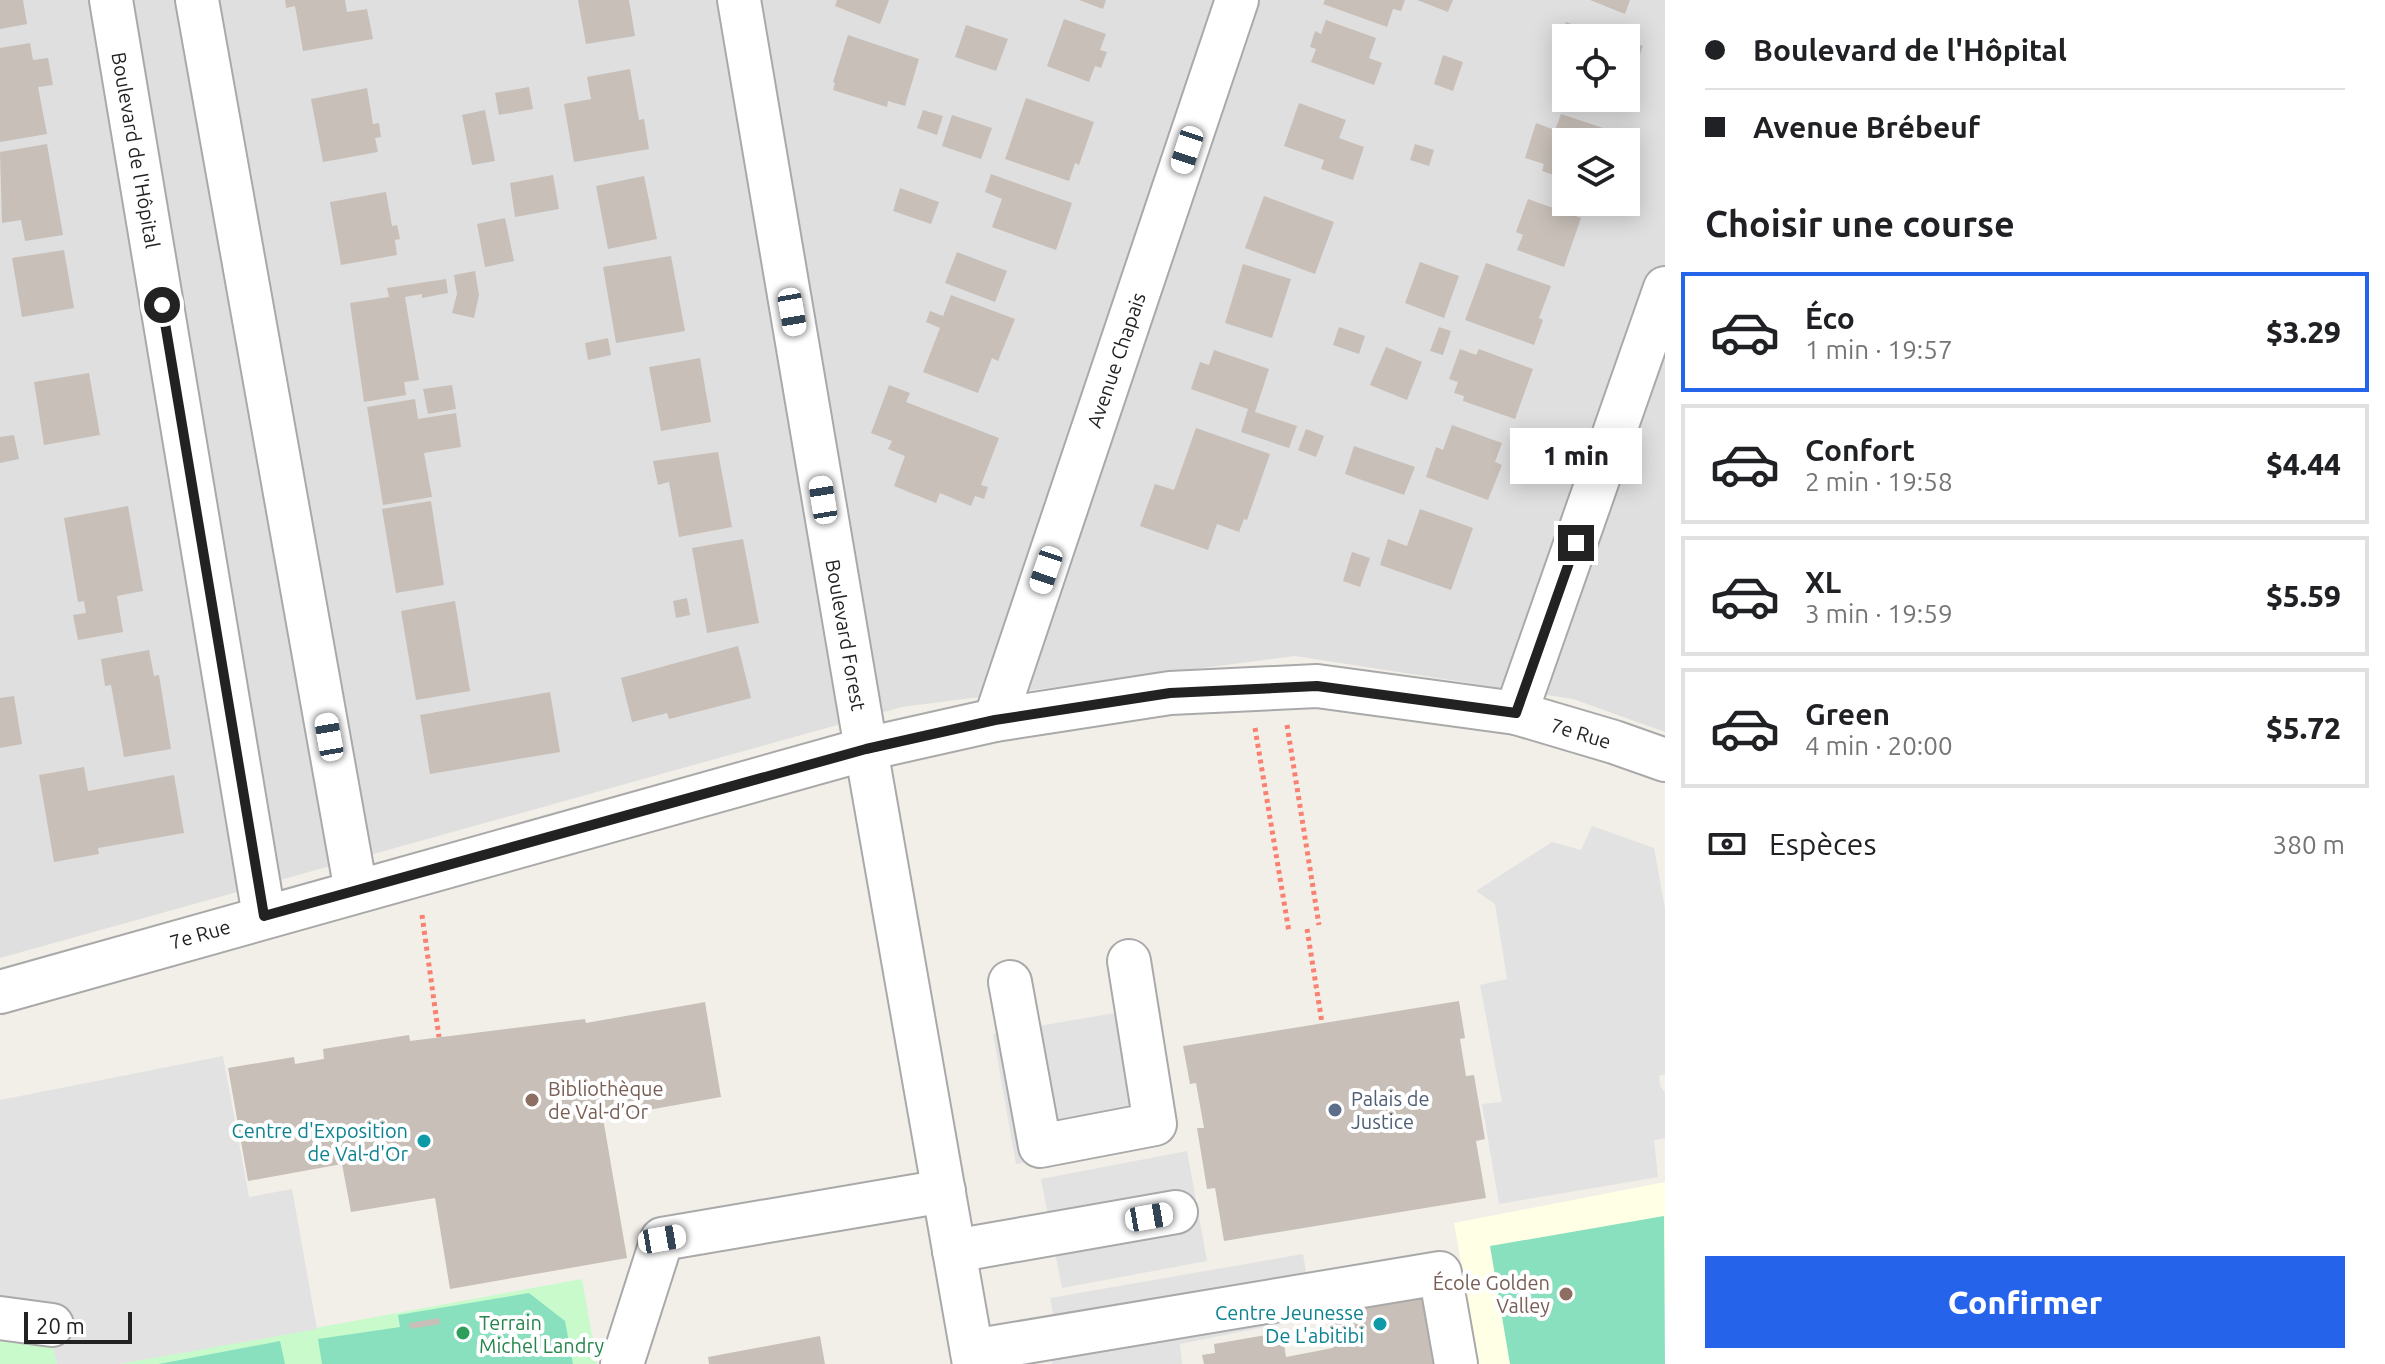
<!DOCTYPE html>
<html lang="fr">
<meta charset="utf-8">
<style>
:root{--surface:#fff;--page:#f2f2f2;--text:#202124;--muted:#757577;--line:#e0e0e0;--accent:#2563eb}
body{margin:0;font-family:Ubuntu,sans-serif;background:var(--page);color:var(--text);height:100vh;display:flex;flex-direction:column;font-size:30px;white-space:nowrap}
*{box-sizing:border-box;margin:0}
p{font-size:26px;color:var(--muted)}
.icon{flex:none;width:44px;height:44px;fill:none;stroke:currentColor;stroke-width:2;stroke-linecap:round;stroke-linejoin:round}
.map{position:relative;flex:1;overflow:hidden}
.drawer{display:flex;flex-direction:column;background:var(--surface);width:720px}
.drawer>*{flex:none}
.top-card{display:grid;align-content:center;height:176px;padding:0 40px;background:var(--surface)}
.fabs{position:absolute;left:1552px;top:24px;display:grid;gap:16px}
.fabs a{display:grid;place-items:center;width:88px;height:88px;border-radius:0px;background:var(--surface);box-shadow:0 4px 20px #0003;font-size:40px}
.scale{position:absolute;left:24px;bottom:20px;width:108px;box-sizing:border-box;padding-left:8px;border:4px solid #222;border-top:0;font-size:22px;line-height:28px;white-space:nowrap;color:#222;-webkit-text-stroke:6px #fff;paint-order:stroke}
.end{position:absolute;width:36px;height:36px;margin:-18px;border:10px solid #222;background:#fff;box-shadow:0 0 0 4px #fff}
.from{border-radius:50%}
.bubble{position:absolute;height:56px;border-radius:0px;background:var(--surface);box-shadow:0 4px 20px #0003;font-size:26px;font-weight:800;line-height:56px;text-align:center}
.car{position:absolute;width:24px;height:48px;margin:-24px -12px;border-radius:10px;box-shadow:0 0 6px 2px #0007;background:linear-gradient(#fff 24%,#345 0 40%,#fff 0 76%,#345 0 86%,#fff 0)}
.top-card b{display:flex;align-items:center;gap:28px;height:76px;font-size:30px}
.top-card b+b{border-top:2px solid var(--line)}
.top-card i{width:20px;height:20px;background:var(--text)}
ul{padding:0;list-style:none}
li{display:flex;align-items:center;gap:24px;height:120px;margin:0 16px 12px;padding:0 24px;border:4px solid var(--line);border-radius:0px}
li div{flex:1}
li b{display:block;font-size:30px}
li em{font-style:normal;font-weight:800}
li.on{border-color:var(--accent)}
li>.icon{width:72px;height:72px;stroke-width:1.5}
h2{padding:0 40px;font-size:36px;line-height:96px}
.pay{display:flex;align-items:center;gap:20px;height:88px;padding:0 40px;font-size:30px}
.pay p{margin-inline-start:auto}
.primary-button{display:flex;gap:16px;margin-top:auto;padding:16px 40px}
.primary-button a{flex:1;height:92px;border-radius:0px;background:var(--accent);color:#fff;font-size:32px;font-weight:800;line-height:92px;text-align:center}
main{display:flex;flex:1;min-height:0}
.map>svg:first-child{display:block}
</style>
<main>
<div class="map">
<svg width="1665" height="1364" viewBox="0 0 1665 1364">
<rect width="100%" height="100%" fill="#f2efe9"/>
<path fill="#e0dfdf" fill-rule="evenodd" d="M0,0h1665v732l-92,-33 -278,-43 -393,51 -902,251zM1566,38h60v60h-60zM1566,142h60v60h-60z"/>
<path fill="#ffffe5" d="M1665,1182v182h-186l-25,-141z"/>
<g fill="#c8facc">
<path d="M582,1279l15,85h-478z"/>
<path d="M0,1337l52,8 5,19h-57z"/>
</g>
<g fill="#88e0be">
<path d="M1664,1216l1,148h-155l-20,-118z"/>
<path d="M529,1293l36,28 8,43h-251l-4,-25 82,-12 -2,-12z"/>
<path d="M280,1341l5,23h-126z"/>
</g>
<g fill="#e2e2e2">
<path d="M1592,826l62,22 11,61v165l-6,2 1,9 5,8v45l-11,2 4,37 -159,27 -17,-100 20,-2 -22,-117 27,-6 -12,-75 -19,-13 76,-49 29,8z"/>
<path d="M1149,1007l23,129 -156,28 -23,-130z"/>
<path d="M223,1056l26,141 43,-8 25,140 -198,35h-62l-5,-19 -52,-8v-237z"/>
<path d="M1187,1151l20,110 -145,27 -21,-109z"/>
<path d="M1303,1254l10,59 -18,8 -115,23 2,20h-130l-7,-43 9,-2 -4,-21z"/>
</g>
<g fill="#c7bfb8">
<path d="M0,0h23l4,24 -27,5z"/>
<path d="M285,0h60l2,12 20,-3 6,30 -70,12 -8,-45 -9,2z"/>
<path d="M578,0h51l6,36 -49,8z"/>
<path d="M837,0h52l-9,24 -45,-18z"/>
<path d="M1079,0h27l-3,9z"/>
<path d="M1325,0h80l-4,11 -8,-2 -6,18 -64,-23z"/>
<path d="M1417,0h36l-5,12z"/>
<path d="M1590,0h40l-5,14z"/>
<path d="M1064,19l42,15 -6,16 7,2 -6,16 -6,-2 -6,16 -42,-16z"/>
<path d="M1326,20l50,18 -7,20 13,5 -8,22 -63,-23 5,-13 -6,-2 5,-16 6,3z"/>
<path d="M1566,22l18,7 2,-4 33,13h-53v34l-11,-4 8,-23 -4,-2z"/>
<path d="M966,25l42,14 -12,32 -41,-14z"/>
<path d="M848,35l71,24 -14,47 -17,-5 -1,6 -54,-17 2,-7 -2,-1z"/>
<path d="M1626,40l17,6 -17,47z"/>
<path d="M30,43l3,17 15,-2 5,27 -15,2 9,47 -47,8v-94z"/>
<path d="M1443,55l20,7 -10,29 -19,-7z"/>
<path d="M630,69l9,51 5,-1 5,30 -75,13 -10,-58 27,-5 -4,-22z"/>
<path d="M529,87l4,22 -34,6 -4,-22z"/>
<path d="M367,88l6,36 6,-1 2,14 -6,1 3,14 -55,10 -12,-63z"/>
<path d="M1026,98l68,24 -15,43 -4,-2 -6,18 -64,-22z"/>
<path d="M1299,103l47,17 -7,18 25,9 -11,33 -32,-11 3,-9 -40,-14z"/>
<path d="M485,110l10,51 -23,4 -10,-50z"/>
<path d="M923,110l20,6 -6,19 -20,-7z"/>
<path d="M1561,114l54,18 -3,10h-46v37l-24,-8 2,-7 -19,-6 11,-35 19,7z"/>
<path d="M952,115l40,13 -11,31 -39,-13z"/>
<path d="M47,144l16,91 -38,6 -4,-21 -19,3 -2,-71z"/>
<path d="M1415,144l19,6 -5,16 -19,-6z"/>
<path d="M991,174l81,29 -16,47 -64,-23 10,-28 -17,-7z"/>
<path d="M553,175l6,34 -44,8 -5,-34z"/>
<path d="M644,176l13,63 -49,10 -12,-63z"/>
<path d="M900,188l39,14 -8,22 -38,-13z"/>
<path d="M386,192l6,34 5,-1 3,14 -5,1 2,15 -56,10 -11,-63z"/>
<path d="M1264,196l70,26 -19,52 -70,-26z"/>
<path d="M1528,199l53,19 -17,49 -47,-17 6,-15 -7,-3z"/>
<path d="M505,218l9,43 -29,6 -8,-43z"/>
<path d="M64,250l10,58 -52,9 -10,-59z"/>
<path d="M957,252l50,19 -12,31 -50,-19z"/>
<path d="M671,256l14,75 -69,12 -13,-76z"/>
<path d="M1420,262l39,14 -15,42 -39,-15z"/>
<path d="M1486,263l65,23 -12,32 4,2 -9,25 -69,-25z"/>
<path d="M1243,264l48,15 -19,59 -47,-15z"/>
<path d="M475,271l4,24 -5,23 -22,-5 5,-19 -3,-19z"/>
<path d="M446,279l2,14 -26,5v-4l-17,3 14,83 -15,2 2,13 -42,7 -14,-99 39,-6 -2,-9z"/>
<path d="M951,295l64,24 -17,42 -6,-3 -14,35 -55,-21 17,-44 -14,-6 4,-11 13,5z"/>
<path d="M1339,327l26,9 -6,18 -26,-9z"/>
<path d="M1439,327l12,4 -8,24 -13,-4z"/>
<path d="M608,338l3,17 -23,5 -3,-17z"/>
<path d="M1386,347l36,15 -15,38 -37,-15z"/>
<path d="M1460,349l16,6 3,-6 54,20 -18,50 -52,-18 1,-5 -10,-3 4,-11 -9,-3z"/>
<path d="M1214,350l55,19 -14,43 42,14 -8,22 -48,-16 7,-23 -57,-20 9,-27 9,3z"/>
<path d="M700,358l11,64 -50,9 -12,-64z"/>
<path d="M89,373l11,62 -56,10 -10,-63z"/>
<path d="M452,385l4,24 -28,5 -5,-25z"/>
<path d="M889,385l21,8 -4,9 93,36 -18,47 7,2 -4,12 -9,-3 -4,10 -31,-13 -4,10 -42,-17 11,-30 -17,-7 4,-8 -21,-8z"/>
<path d="M415,399l3,20 38,-6 5,34 -37,6 8,44 -49,8 -16,-98z"/>
<path d="M1452,425l50,18 -7,19 7,3 -14,35 -62,-23 10,-30 7,3z"/>
<path d="M1196,428l74,26 -23,66 -3,-1 -5,13 -22,-8 -9,26 -68,-24 15,-42 19,6z"/>
<path d="M1306,429l18,7 -8,21 -18,-7z"/>
<path d="M14,435l5,24 -19,4v-26z"/>
<path d="M1354,446l61,21 -11,28 -59,-21z"/>
<path d="M718,452l14,75 -53,10 -10,-55 -11,3 -5,-24z"/>
<path d="M431,501l13,84 -48,8 -14,-84z"/>
<path d="M128,506l15,85 -26,5 6,36 -45,8 -5,-25 13,-2 -2,-12 -6,1 -14,-84z"/>
<path d="M1420,509l53,19 -22,62 -71,-25 8,-26 19,7z"/>
<path d="M743,539l16,84 -52,10 -15,-85z"/>
<path d="M1352,552l18,6 -10,29 -17,-6z"/>
<path d="M687,598l3,17 -14,3 -3,-17z"/>
<path d="M455,601l15,90 -54,9 -15,-89z"/>
<path d="M738,646l13,52 -82,21 -2,-6 -35,9 -11,-44z"/>
<path d="M149,650l5,26 5,-1 12,74 -47,8 -13,-72 -6,1 -4,-27z"/>
<path d="M550,692l10,60 -130,22 -10,-59z"/>
<path d="M14,696l8,48 -22,4v-50z"/>
<path d="M84,767l4,24 86,-16 10,58 -86,15 1,6 -45,8 -15,-87z"/>
<path d="M1459,1001l6,37 -5,1 6,37 8,-1 11,64 -9,2 10,57 -262,43 -9,-53 -8,1 -10,-61h7l-8,-45 -6,1 -7,-38z"/>
<path d="M705,1002l16,95 -118,21 24,140 -177,31 -15,-91 -84,14 -9,-48 -94,17 -20,-113 66,-11 1,7 29,-5 -1,-10 86,-14 1,6 175,-22 1,4z"/>
<path d="M1427,1297l12,67h-235l-2,-9 13,-2 -1,-9 58,-10 2,12 10,-2 2,13 47,-9 -6,-34z"/>
<path d="M439,1318l1,6 -30,5 -1,-6z"/>
<path d="M820,1336l5,28h-116l-1,-7z"/>
</g>
<g fill="none" stroke-linecap="round" stroke-linejoin="round">
<g stroke="#a9a9a9" stroke-width="46">
<g id="minor">
<path d="M111,0l153,916"/>
<path d="M197,0l159,891"/>
<path d="M739,0l127,749 108,615"/>
<path d="M1516,713l149,-425"/>
<path d="M995,720l242,-720"/>
<path d="M1010,982l30,164 115,-22 -26,-163"/>
<path d="M0,992l866,-243 129,-29 175,-27 147,-7 199,27 98,29 51,18"/>
<path d="M954,1251l222,-39"/>
<path d="M0,1318l52,7"/>
<path d="M972,1351l468,-78 16,91"/>
<path d="M622,1364l40,-125 282,-48"/>
</g>
</g>
<g stroke="#fa8072" stroke-width="5" stroke-dasharray="4 4" stroke-linecap="butt">
<path d="M1287,725l32,200"/>
<path d="M1255,728l34,204"/>
<path d="M422,915l17,122"/>
<path d="M1307,929l15,94"/>
</g>
<use href="#minor" stroke="#fff" stroke-width="42"/>
</g>
<g fill="none" stroke-linecap="round" stroke-linejoin="round">
<path stroke="#222" stroke-width="10" d="M162,305l102,611 602,-167 129,-29 175,-27 147,-7 199,27 60,-170"/>
</g>
<g fill="#8d6e63" stroke="#fff" stroke-width="3">
<circle cx="532" cy="1100" r="8"/>
<circle cx="1566" cy="1294" r="8"/>
</g>
<circle fill="#5c6f8a" stroke="#fff" stroke-width="3" cx="1335" cy="1110" r="8"/>
<g fill="#0f9aa8" stroke="#fff" stroke-width="3">
<circle cx="424" cy="1141" r="8"/>
<circle cx="1380" cy="1324" r="8"/>
</g>
<circle fill="#2e9e5b" stroke="#fff" stroke-width="3" cx="463" cy="1333" r="8"/>
<g text-anchor="middle" dominant-baseline="central" stroke-width="8" stroke-linejoin="round" paint-order="stroke">
<g font-size="20" fill="#222" stroke="#fff">
<text transform="translate(136 150) rotate(80)">Boulevard de l'Hôpital</text>
<text transform="translate(1116 360) rotate(-71)">Avenue Chapais</text>
<text transform="translate(846 635) rotate(80)">Boulevard Forest</text>
<text transform="translate(1581 733) rotate(17)">7e Rue</text>
<text transform="translate(200 934) rotate(-16)">7e Rue</text>
</g>
<g font-size="20" fill="#785e54" stroke="#fff" text-anchor="start">
<text x="548" y="1088">Bibliothèque<tspan x="548" dy="23">de Val-d’Or</tspan></text>
<text x="1550" y="1282" text-anchor="end">École Golden<tspan x="1550" dy="23">Valley</tspan></text>
</g>
<g font-size="20" fill="#4e5e75" stroke="#fff" text-anchor="start">
<text x="1351" y="1098">Palais de<tspan x="1351" dy="23">Justice</tspan></text>
</g>
<g font-size="20" fill="#0d838f" stroke="#fff" text-anchor="end">
<text x="408" y="1130">Centre d'Exposition<tspan x="408" dy="23">de Val-d'Or</tspan></text>
<text x="1364" y="1312">Centre Jeunesse<tspan x="1364" dy="23">De L'abitibi</tspan></text>
</g>
<g font-size="20" fill="#27864d" stroke="#fff" text-anchor="start">
<text x="479" y="1322">Terrain<tspan x="479" dy="23">Michel Landry</tspan></text>
</g>
</g>
</svg>
<div class="fabs">
<a><svg class="icon" aria-label="locate" viewBox="0 0 24 24"><circle cx="12" cy="12" r="6"/><path d="M12 2v4M12 18v4M2 12h4M18 12h4"/></svg></a>
<a><svg class="icon" aria-label="layers" viewBox="0 0 24 24"><path d="M12 4l9 5-9 5-9-5zM3 14l9 5 9-5"/></svg></a>
</div>
<div class="scale">20 m</div>
<i class="end from" style="left:162px;top:305px"></i>
<i class="end" style="left:1576px;top:543px"></i>
<div class="bubble" style="left:1510px;top:428px;width:132px">1 min</div>
<i class="car" style="left:1187px;top:150px;rotate:198deg"></i>
<i class="car" style="left:792px;top:312px;rotate:170deg"></i>
<i class="car" style="left:823px;top:500px;rotate:351deg"></i>
<i class="car" style="left:1046px;top:570px;rotate:199deg"></i>
<i class="car" style="left:329px;top:737px;rotate:350deg"></i>
<i class="car" style="left:1149px;top:1217px;rotate:80deg"></i>
<i class="car" style="left:662px;top:1239px;rotate:80deg"></i>
</div>
<section class="drawer">
<div class="top-card">
<b><i class="from"></i>Boulevard de l'Hôpital</b>
<b><i></i>Avenue Brébeuf</b>
</div>
<h2>Choisir une course</h2>
<ul>
<li class="on"><svg class="icon" aria-label="car" viewBox="0 0 24 24"><path d="M5 17H2v-5l4-1 3-4h7l3 4 3 1v5h-3M9 17h6M6 11h13"/><circle cx="7" cy="17" r="2"/><circle cx="17" cy="17" r="2"/></svg><div><b>Éco</b><p>1 min · 19:57</p></div><em>$3.29</em></li>
<li><svg class="icon" aria-label="car" viewBox="0 0 24 24"><path d="M5 17H2v-5l4-1 3-4h7l3 4 3 1v5h-3M9 17h6M6 11h13"/><circle cx="7" cy="17" r="2"/><circle cx="17" cy="17" r="2"/></svg><div><b>Confort</b><p>2 min · 19:58</p></div><em>$4.44</em></li>
<li><svg class="icon" aria-label="car" viewBox="0 0 24 24"><path d="M5 17H2v-5l4-1 3-4h7l3 4 3 1v5h-3M9 17h6M6 11h13"/><circle cx="7" cy="17" r="2"/><circle cx="17" cy="17" r="2"/></svg><div><b>XL</b><p>3 min · 19:59</p></div><em>$5.59</em></li>
<li><svg class="icon" aria-label="car" viewBox="0 0 24 24"><path d="M5 17H2v-5l4-1 3-4h7l3 4 3 1v5h-3M9 17h6M6 11h13"/><circle cx="7" cy="17" r="2"/><circle cx="17" cy="17" r="2"/></svg><div><b>Green</b><p>4 min · 20:00</p></div><em>$5.72</em></li>
</ul>
<div class="pay"><svg class="icon" aria-label="cash" viewBox="0 0 24 24"><path d="M3 7h18v10H3z"/><circle cx="12" cy="12" r="2"/></svg>Espèces<p>380 m</p></div>
<div class="primary-button"><a>Confirmer</a></div>
</section>
</main>
